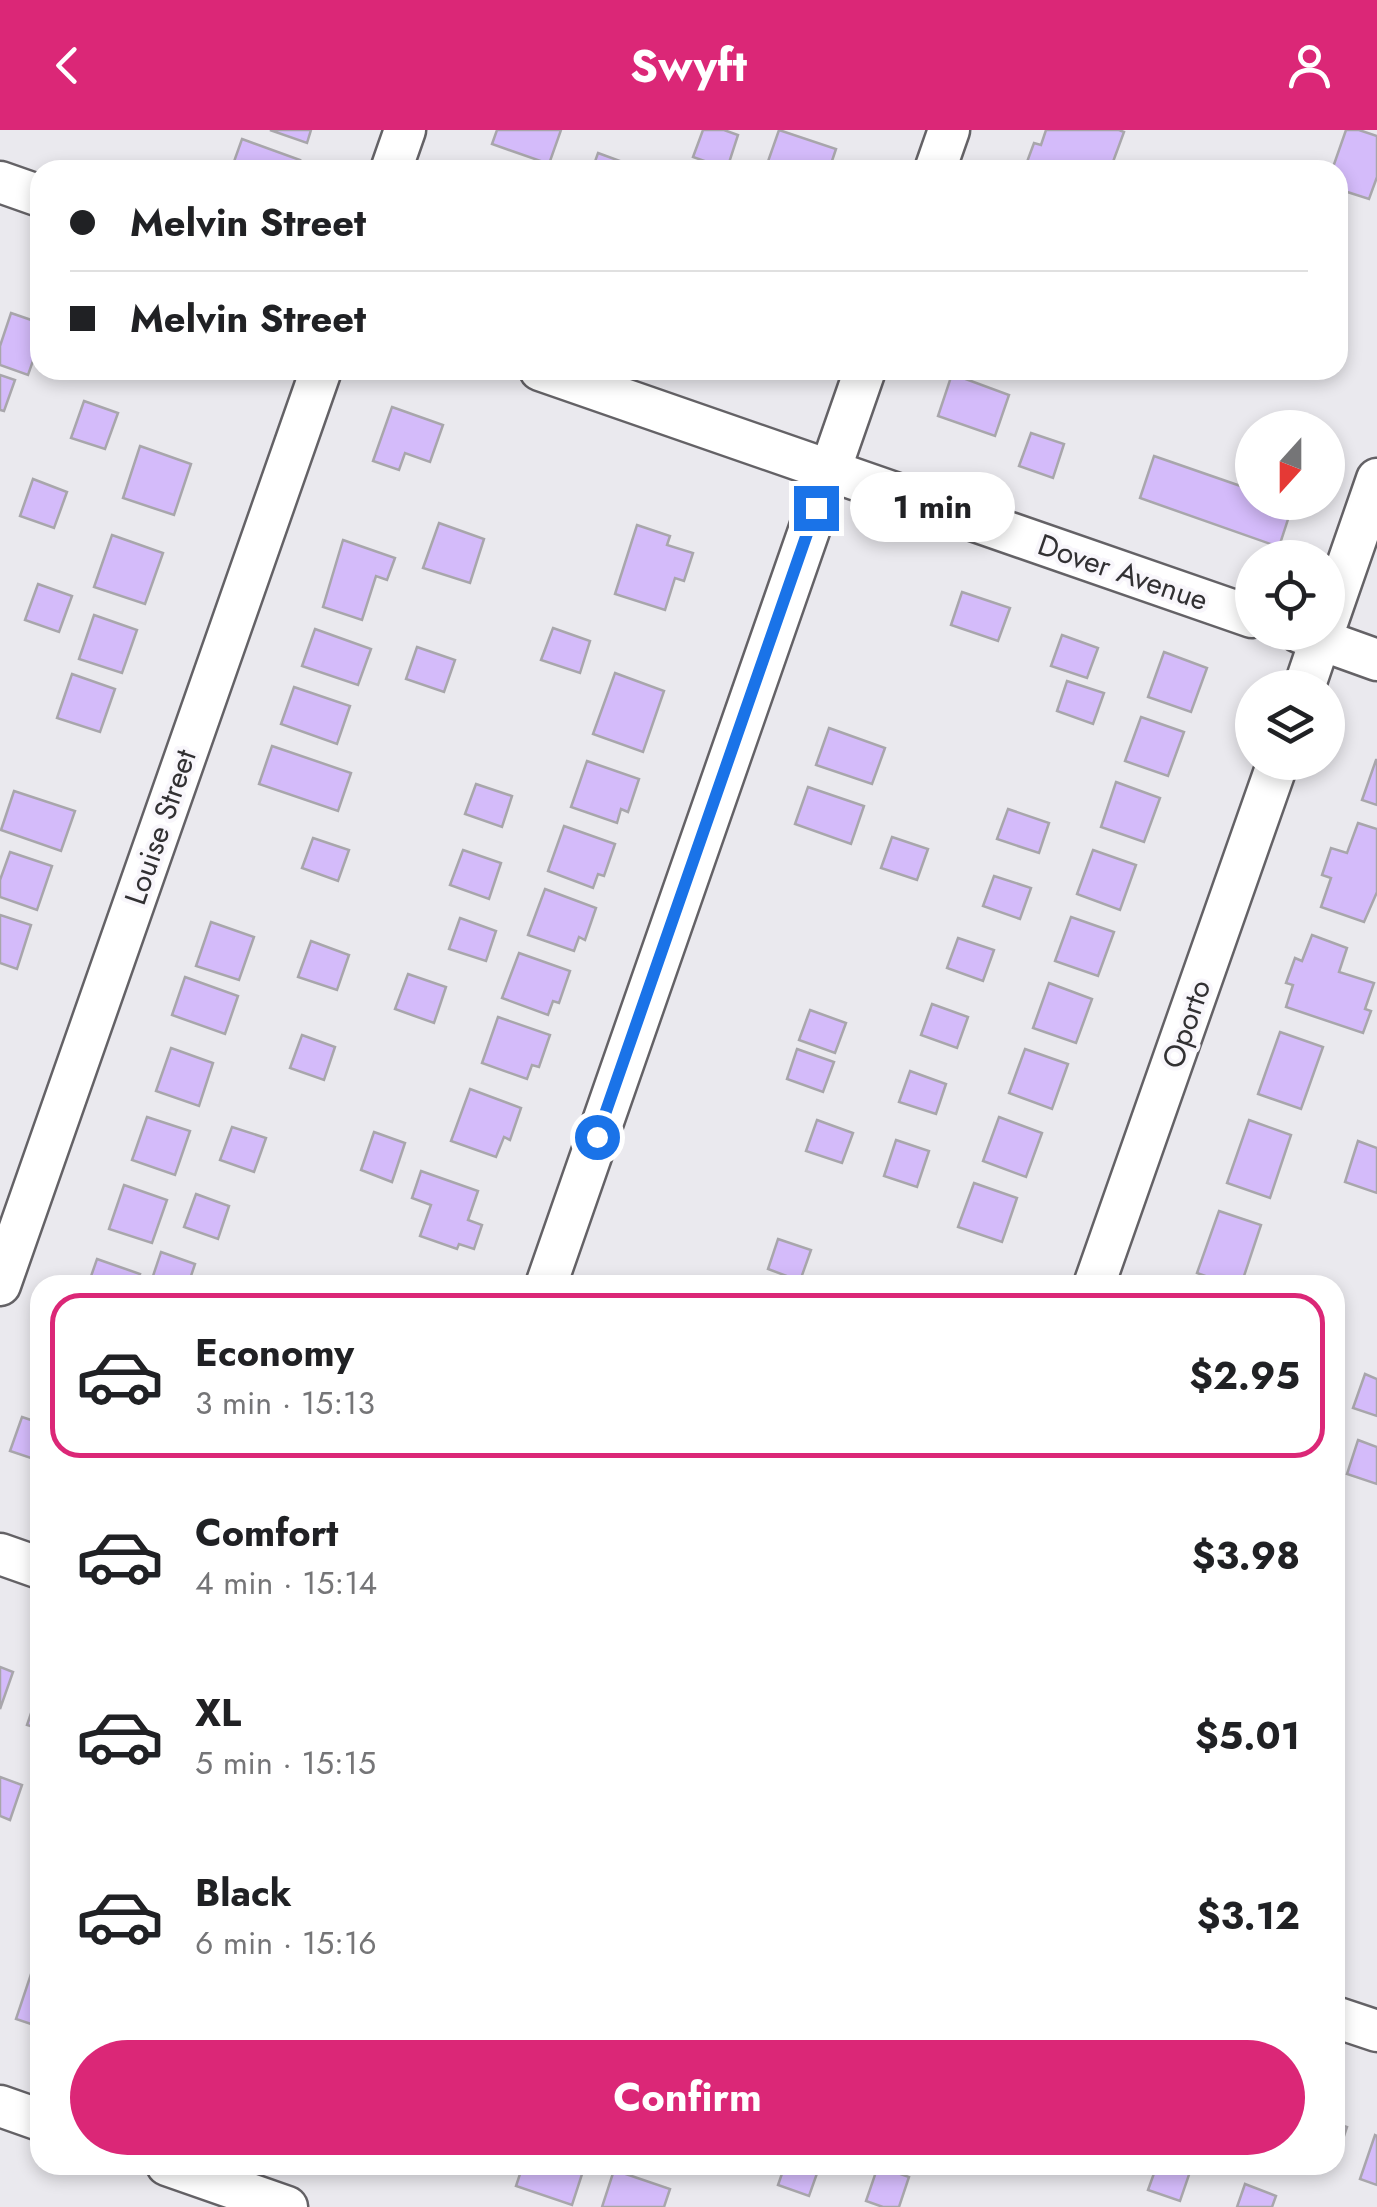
<!DOCTYPE html>
<meta charset="utf-8">
<style>
:root{--surface:#fff;--page:#f2f2f2;--text:#202124;--muted:#757577;--line:#e0e0e0;--accent:#db2777}
body{margin:0;font-family:Jost,sans-serif;background:var(--page);color:var(--text);height:100vh;display:flex;flex-direction:column;font-size:38px;white-space:nowrap}
*{box-sizing:border-box;margin:0}
p{font-size:32px;color:var(--muted)}
.icon{flex:none;width:55px;height:55px;fill:none;stroke:currentColor;stroke-width:2;stroke-linecap:round;stroke-linejoin:round}
.map{position:relative;flex:1;overflow:hidden}
.panel{position:absolute;left:30px;top:1145px;width:1315px;height:900px;display:flex;flex-direction:column;background:var(--surface);border-radius:30px;box-shadow:0 5px 15px #0003}
.panel>*{flex:none}
.guide{position:absolute;left:30px;top:30px;width:1318px;height:220px;border-radius:30px;box-shadow:0 5px 15px #0003;display:grid;align-content:center;height:220px;padding:0 40px;background:var(--surface)}
.needle{width:65px;rotate:201deg}
.fabs{position:absolute;left:1235px;top:280px;display:grid;gap:20px}
.fabs a{display:grid;place-items:center;width:110px;height:110px;border-radius:50%;background:var(--surface);box-shadow:0 5px 15px #0003;font-size:50px}
.end{position:absolute;width:45px;height:45px;margin:-22px;border:12px solid #1a73e8;background:#fff;box-shadow:0 0 0 5px #fff}
.from{border-radius:50%}
.bubble{position:absolute;height:70px;border-radius:35px;background:var(--surface);box-shadow:0 5px 15px #0003;font-size:32px;font-weight:700;line-height:70px;text-align:center}
.guide b{display:flex;align-items:center;gap:35px;height:95px;font-size:38px}
.guide b+b{border-top:2px solid var(--line)}
.guide i{width:25px;height:25px;background:var(--text)}
ul{padding:18px 0 0;list-style:none}
li{display:flex;align-items:center;gap:30px;height:165px;margin:0 20px 15px;padding:0 20px;border:5px solid transparent;border-radius:30px}
li div{flex:1}
li b{display:block;font-size:38px}
li em{font-style:normal;font-weight:700}
li.active{border-color:var(--accent)}
li>.icon{width:90px;height:90px;stroke-width:1.5}
.action{display:flex;gap:20px;margin-top:auto;padding:20px 40px}
.action a{flex:1;height:115px;border-radius:60px;background:var(--accent);color:#fff;font-size:40px;font-weight:700;line-height:115px;text-align:center}
header{display:flex;justify-content:space-between;align-items:center;height:130px;padding:0 40px;background:var(--accent);color:#fff;font-size:45px;font-weight:700}
.map>svg:first-child{display:block}
</style>
<header><svg class="icon" aria-label="back" viewBox="0 0 24 24"><path d="M15 5l-7 7 7 7"/></svg>Swyft<svg class="icon" aria-label="person" viewBox="0 0 24 24"><circle cx="12" cy="8" r="4"/><path d="M4 21q1-7 8-7t8 7"/></svg></header>
<div class="map">
<svg width="1377" height="2077" viewBox="0 0 1377 2077">
<rect width="100%" height="100%" fill="#eae9ee"/>
<g fill="#d4bbfa" stroke="#a8a6ab" stroke-width="2.5">
<path d="M270,0h41l-4,13z"/>
<path d="M497,0h64l-12,34 -57,-20z"/>
<path d="M703,0h21l14,5 -11,34 -34,-12z"/>
<path d="M779,0l57,19 -7,21h-64z"/>
<path d="M1046,0h73l5,2 -14,38h-86l10,-27 7,2z"/>
<path d="M1346,0h13l18,6v41l-8,22 -31,-10v-19h-6z"/>
<path d="M242,9l58,21 -4,10h-65z"/>
<path d="M598,23l33,12 -1,5h-38z"/>
<path d="M11,183l29,10v18l-12,34 -28,-10v-19z"/>
<path d="M952,244l57,21 -14,41 -57,-20z"/>
<path d="M0,245l15,5 -11,31 -4,-1z"/>
<path d="M84,271l34,12 -13,36 -34,-11z"/>
<path d="M392,277l51,18 -13,37 -25,-9 -6,17 -26,-9z"/>
<path d="M1031,303l33,11 -11,34 -34,-12z"/>
<path d="M140,316l51,18 -17,51 -51,-17z"/>
<path d="M1154,326l98,34v12l41,2 -14,43 -139,-49z"/>
<path d="M33,349l34,13 -13,36 -34,-12z"/>
<path d="M439,393l45,16 -14,44 -47,-15z"/>
<path d="M637,395l33,11 -3,9 26,8 -9,28 -9,-3 -10,32 -50,-16z"/>
<path d="M112,405l51,18 -18,51 -51,-17z"/>
<path d="M343,410l52,18 -8,22 -11,-4 -14,44 -39,-13z"/>
<path d="M38,454l34,12 -13,36 -34,-12z"/>
<path d="M962,462l48,16 -12,33 -47,-16z"/>
<path d="M94,485l43,15 -15,43 -43,-14z"/>
<path d="M553,498l37,13 -10,32 -39,-13z"/>
<path d="M315,499l56,20 -13,36 -56,-19z"/>
<path d="M1062,505l36,13 -11,30 -36,-12z"/>
<path d="M417,517l38,13 -11,32 -38,-13z"/>
<path d="M1164,522l43,16 -16,44 -43,-15z"/>
<path d="M615,543l49,18 -21,61 -50,-18z"/>
<path d="M72,544l43,15 -15,43 -43,-14z"/>
<path d="M1067,551l37,12 -11,31 -36,-13z"/>
<path d="M294,557l56,19 -13,38 -56,-20z"/>
<path d="M1141,587l43,15 -16,44 -43,-15z"/>
<path d="M829,598l56,20 -13,36 -56,-19z"/>
<path d="M272,616l79,27 -13,38 -79,-27z"/>
<path d="M1376,630h1v45l-15,-5z"/>
<path d="M587,631l52,18 -11,33 -7,-3 -4,14 -46,-16z"/>
<path d="M1116,652l44,16 -16,44 -43,-15z"/>
<path d="M476,654l36,12 -10,31 -37,-13z"/>
<path d="M808,657l56,19 -13,38 -56,-20z"/>
<path d="M14,661l61,20 -14,40 -60,-21z"/>
<path d="M1008,679l41,14 -10,30 -42,-14z"/>
<path d="M1358,693l19,6v63l-13,30 -43,-15 10,-29 -9,-3 9,-27 16,5z"/>
<path d="M564,696l51,18 -11,32 -6,-2 -5,14 -45,-17z"/>
<path d="M892,707l36,12 -11,31 -36,-12z"/>
<path d="M313,708l36,12 -11,31 -36,-13z"/>
<path d="M463,720l38,13 -12,36 -39,-14z"/>
<path d="M1093,720l43,15 -16,45 -43,-16z"/>
<path d="M10,722l42,14 -15,44 -37,-13v-17z"/>
<path d="M994,746l37,12 -11,31 -37,-13z"/>
<path d="M545,759l51,19 -11,32 -6,-3 -5,14 -46,-16z"/>
<path d="M0,785l31,10 -14,44 -17,-6z"/>
<path d="M1071,787l43,15 -16,44 -43,-15z"/>
<path d="M460,788l36,13 -10,30 -37,-12z"/>
<path d="M211,792l43,15 -15,43 -43,-14z"/>
<path d="M1312,805l35,13 -8,24 35,11 -9,26 6,2 -8,22 -77,-26 7,-22 -7,-2 9,-25 7,3z"/>
<path d="M958,808l36,12 -11,31 -36,-13z"/>
<path d="M311,811l38,14 -12,35 -39,-13z"/>
<path d="M519,823l51,18 -11,32 -6,-2 -5,14 -46,-17z"/>
<path d="M408,844l38,13 -12,36 -39,-14z"/>
<path d="M185,847l53,19 -13,38 -53,-19z"/>
<path d="M1049,853l43,16 -16,44 -43,-15z"/>
<path d="M932,874l36,13 -11,31 -36,-13z"/>
<path d="M810,880l36,13 -11,30 -36,-13z"/>
<path d="M498,887l52,18 -11,32 -7,-2 -5,14 -45,-16z"/>
<path d="M1280,902l43,15 -22,62 -43,-15z"/>
<path d="M302,905l33,12 -11,33 -34,-12z"/>
<path d="M171,918l42,15 -14,43 -43,-15z"/>
<path d="M797,919l37,13 -11,30 -36,-13z"/>
<path d="M1025,919l43,15 -16,45 -43,-16z"/>
<path d="M910,941l36,13 -10,30 -37,-12z"/>
<path d="M470,959l51,19 -11,32 -6,-3 -8,20 -45,-16z"/>
<path d="M147,987l43,14 -15,44 -43,-15z"/>
<path d="M999,987l43,16 -16,44 -43,-16z"/>
<path d="M817,990l36,13 -11,30 -36,-12z"/>
<path d="M1249,990l42,15 -21,63 -43,-15z"/>
<path d="M232,997l34,11 -12,34 -34,-12z"/>
<path d="M374,1002l31,11 -13,39 -31,-12z"/>
<path d="M896,1010l33,11 -12,36 -33,-11z"/>
<path d="M1358,1011l19,7v45l-32,-11z"/>
<path d="M421,1041l57,20 -10,29 14,5 -8,24 -15,-5 -2,5 -37,-13 11,-31 -19,-7z"/>
<path d="M974,1053l43,15 -15,44 -44,-15z"/>
<path d="M124,1055l43,15 -15,43 -43,-14z"/>
<path d="M196,1064l33,12 -11,33 -34,-12z"/>
<path d="M1219,1081l42,14 -20,60h-11l-33,-12z"/>
<path d="M778,1109l33,11 -11,31 -32,-12z"/>
<path d="M161,1122l34,12 -7,21h-38z"/>
<path d="M97,1129l43,15 -4,11h-48z"/>
<path d="M1365,1244l12,5v37l-24,-8z"/>
<path d="M22,1287l18,6v38l-30,-10z"/>
<path d="M1358,1310l19,7v37l-30,-10z"/>
<path d="M0,1537l13,5 -13,37z"/>
<path d="M40,1557v42l-13,-4z"/>
<path d="M0,1647l22,8 -12,35 -10,-4z"/>
<path d="M31,1844l9,3v50l-24,-8z"/>
<path d="M1335,1993l12,4 -12,36z"/>
<path d="M1375,2005l2,1v49l-17,-6z"/>
<path d="M523,2035h62l-13,40 -56,-19z"/>
<path d="M785,2035h35l-11,31 -31,-11z"/>
<path d="M1157,2035l35,1 -12,35 -32,-11z"/>
<path d="M878,2036l31,11 -10,30h-16l-17,-6z"/>
<path d="M614,2040l56,19 -6,18h-62z"/>
<path d="M1245,2054l31,12 -4,11h-35z"/>
</g>
<g fill="none" stroke-linecap="round" stroke-linejoin="round">
<g stroke="#646266" stroke-width="45">
<g id="minor">
<path d="M391,40l14,-40"/>
<path d="M935,40l14,-40"/>
<path d="M0,52l40,14"/>
<path d="M540,240l712,247"/>
<path d="M1328,490l49,-141"/>
<path d="M1299,502l78,28"/>
<path d="M1304,558l19,-56"/>
<path d="M0,1155l321,-915"/>
<path d="M546,1155l319,-915"/>
<path d="M1094,1155l184,-523"/>
<path d="M0,1424l40,14"/>
<path d="M1335,1887l42,14"/>
<path d="M0,1976l40,14"/>
<path d="M167,2035l120,42"/>
</g>
</g>
<use href="#minor" stroke="#fff" stroke-width="40"/>
</g>
<g fill="none" stroke-linecap="round" stroke-linejoin="round">
<path stroke="#1a73e8" stroke-width="12" d="M597,1007l219,-629"/>
</g>
<g text-anchor="middle" dominant-baseline="central" stroke-width="8" stroke-linejoin="round" paint-order="stroke">
<g font-size="30" fill="#323133" stroke="#f8f6fb">
<text transform="translate(1123 442) rotate(19)">Dover Avenue</text>
<text transform="translate(160 697) rotate(-71)">Louise Street</text>
<text transform="translate(1186 894) rotate(-71)">Oporto</text>
</g>
</g>
</svg>
<div class="fabs">
<a><svg class="needle" viewBox="-14 -14 28 28"><path d="M0-13l5 13h-10z" fill="#e53935"/><path d="M0 13l5-13h-10z" fill="#757577"/></svg></a>
<a><svg class="icon" aria-label="locate" viewBox="0 0 24 24"><circle cx="12" cy="12" r="6"/><path d="M12 2v4M12 18v4M2 12h4M18 12h4"/></svg></a>
<a><svg class="icon" aria-label="layers" viewBox="0 0 24 24"><path d="M12 4l9 5-9 5-9-5zM3 14l9 5 9-5"/></svg></a>
</div>
<i class="end from" style="left:597px;top:1007px"></i>
<i class="end" style="left:816px;top:378px"></i>
<div class="bubble" style="left:850px;top:342px;width:165px">1 min</div>
<div class="guide">
<b><i class="from"></i>Melvin Street</b>
<b><i></i>Melvin Street</b>
</div>
<section class="panel">
<ul>
<li class="active"><svg class="icon" aria-label="car" viewBox="0 0 24 24"><path d="M5 17H2v-5l4-1 3-4h7l3 4 3 1v5h-3M9 17h6M6 11h13"/><circle cx="7" cy="17" r="2"/><circle cx="17" cy="17" r="2"/></svg><div><b>Economy</b><p>3 min · 15:13</p></div><em>$2.95</em></li>
<li><svg class="icon" aria-label="car" viewBox="0 0 24 24"><path d="M5 17H2v-5l4-1 3-4h7l3 4 3 1v5h-3M9 17h6M6 11h13"/><circle cx="7" cy="17" r="2"/><circle cx="17" cy="17" r="2"/></svg><div><b>Comfort</b><p>4 min · 15:14</p></div><em>$3.98</em></li>
<li><svg class="icon" aria-label="car" viewBox="0 0 24 24"><path d="M5 17H2v-5l4-1 3-4h7l3 4 3 1v5h-3M9 17h6M6 11h13"/><circle cx="7" cy="17" r="2"/><circle cx="17" cy="17" r="2"/></svg><div><b>XL</b><p>5 min · 15:15</p></div><em>$5.01</em></li>
<li><svg class="icon" aria-label="car" viewBox="0 0 24 24"><path d="M5 17H2v-5l4-1 3-4h7l3 4 3 1v5h-3M9 17h6M6 11h13"/><circle cx="7" cy="17" r="2"/><circle cx="17" cy="17" r="2"/></svg><div><b>Black</b><p>6 min · 15:16</p></div><em>$3.12</em></li>
</ul>
<div class="action"><a>Confirm</a></div>
</section>
</div>
